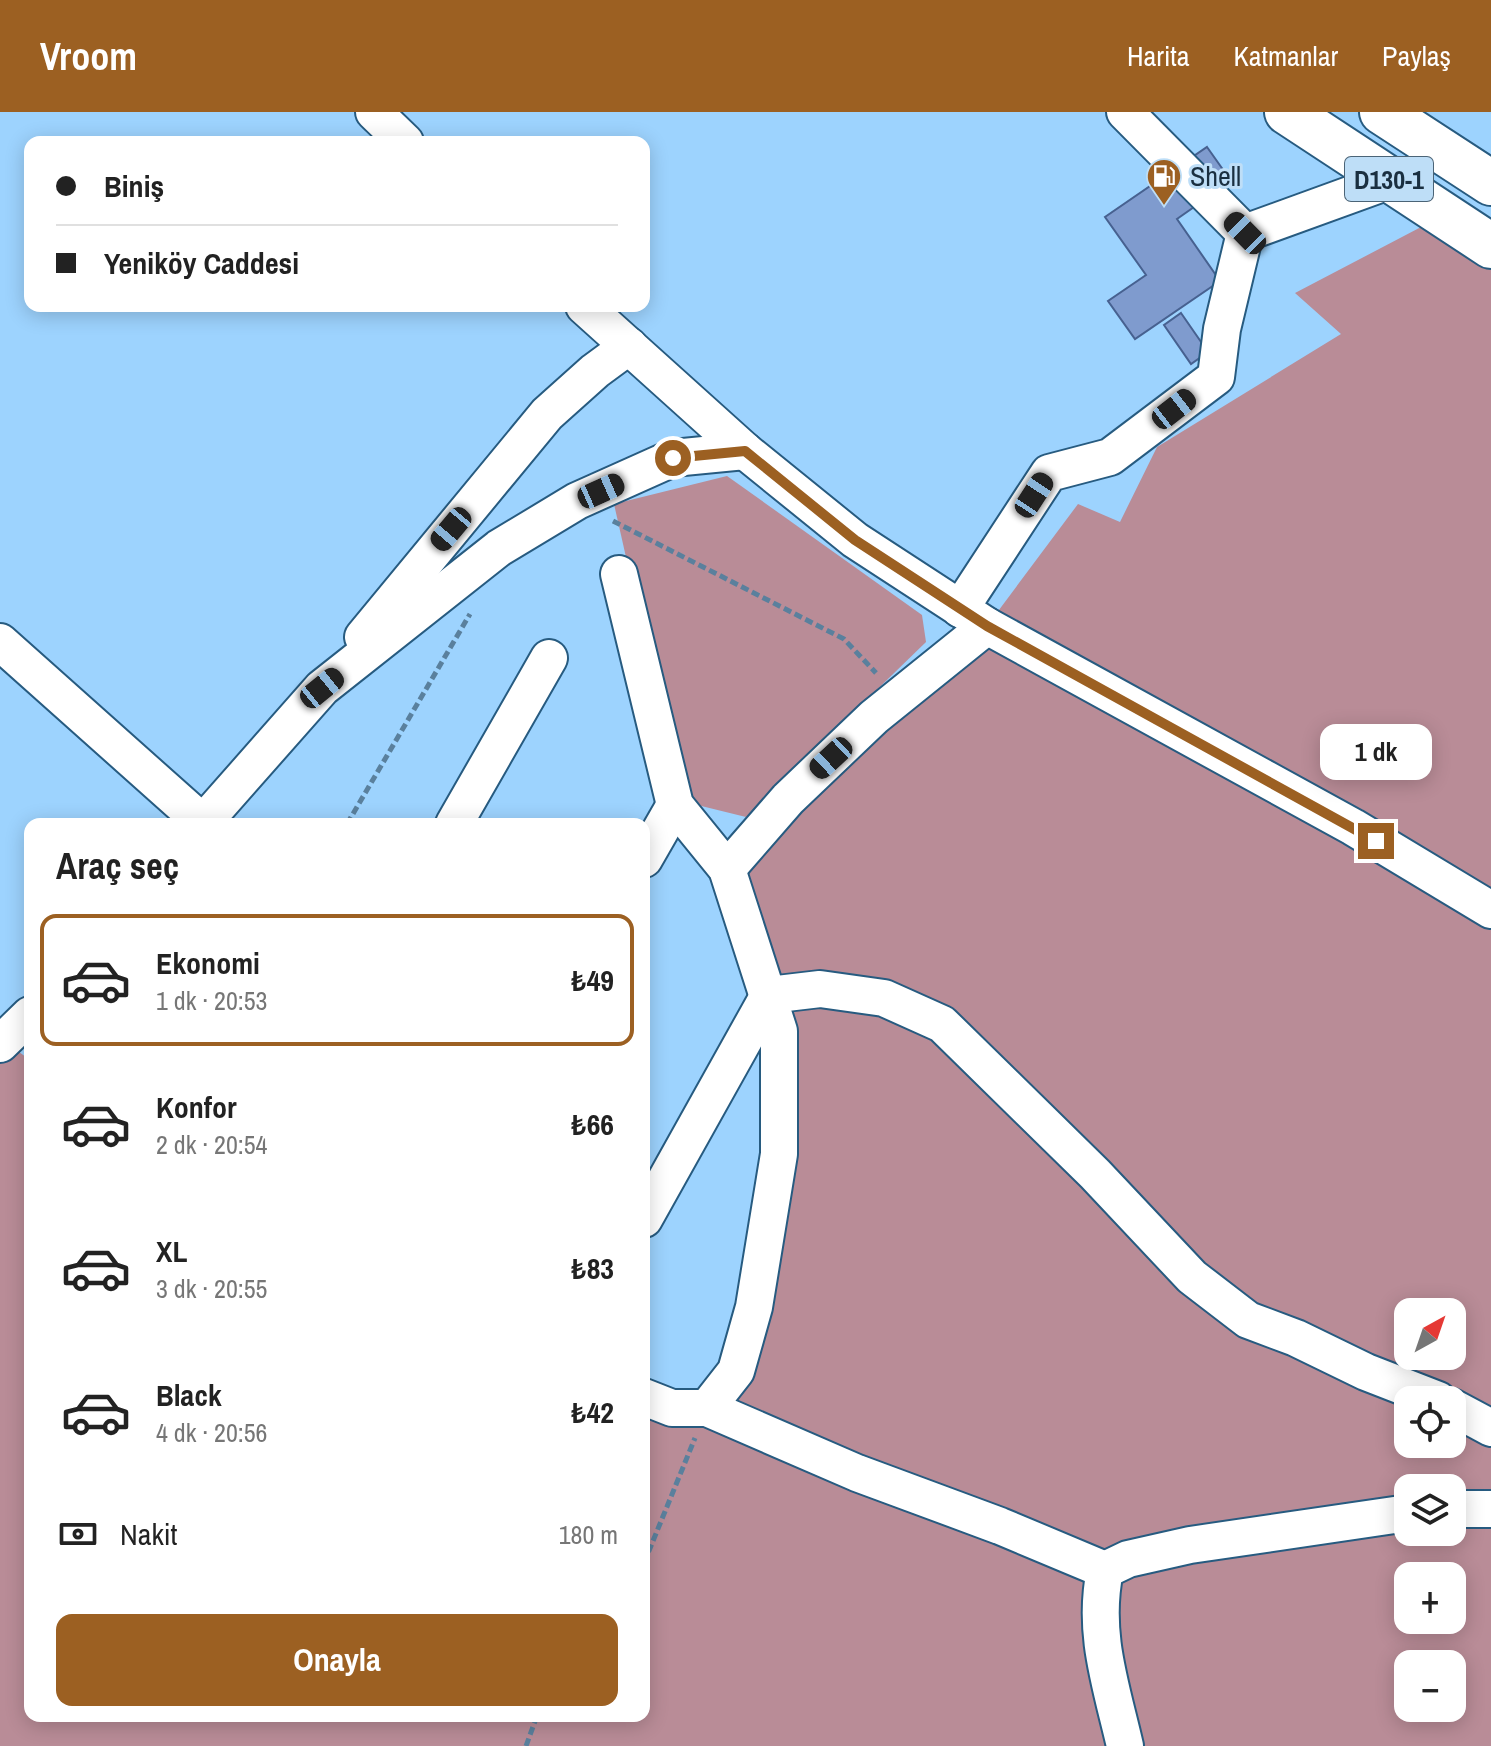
<!DOCTYPE html>
<html lang="tr">
<meta charset="utf-8">
<style>
:root{--surface:#fff;--page:#f2f2f2;--text:#222;--muted:#767676;--line:#e0e0e0;--accent:#9c6022}
body{margin:0;font-family:"Archivo Narrow",sans-serif;background:var(--page);color:var(--text);height:100vh;display:flex;flex-direction:column;font-size:30px;white-space:nowrap}
*{box-sizing:border-box;margin:0}
p{font-size:26px;color:var(--muted)}
.icon{flex:none;width:44px;height:44px;fill:none;stroke:currentColor;stroke-width:2;stroke-linecap:round;stroke-linejoin:round}
.map{position:relative;flex:1;overflow:hidden}
.panel{position:absolute;left:24px;top:706px;width:626px;height:904px;display:flex;flex-direction:column;background:var(--surface);border-radius:16px;box-shadow:0 4px 20px #0003}
.panel>*{flex:none}
.banner{position:absolute;left:24px;top:24px;width:626px;height:176px;border-radius:16px;box-shadow:0 4px 20px #0003;display:grid;align-content:center;height:176px;padding:0 32px;background:var(--surface)}
.needle{width:52px;rotate:40deg}
.fabs{position:absolute;left:1394px;top:1186px;display:grid;gap:16px}
.fabs a{display:grid;place-items:center;width:72px;height:72px;border-radius:16px;background:var(--surface);box-shadow:0 4px 20px #0003;font-size:40px}
.end{position:absolute;width:36px;height:36px;margin:-18px;border:10px solid #9c6022;background:#fff;box-shadow:0 0 0 4px #fff}
.from{border-radius:50%}
.bubble{position:absolute;height:56px;border-radius:16px;background:var(--surface);box-shadow:0 4px 20px #0003;font-size:26px;font-weight:700;line-height:56px;text-align:center}
.car{position:absolute;width:24px;height:48px;margin:-24px -12px;border-radius:10px;box-shadow:0 0 6px 2px #0007;background:linear-gradient(#222 24%,#8ab4d8 0 40%,#222 0 76%,#8ab4d8 0 86%,#222 0)}
.banner b{display:flex;align-items:center;gap:28px;height:76px;font-size:30px}
.banner b+b{border-top:2px solid var(--line)}
.banner i{width:20px;height:20px;background:var(--text)}
ul{padding:0;list-style:none}
li{display:flex;align-items:center;gap:24px;height:132px;margin:0 16px 12px;padding:0 16px;border:4px solid transparent;border-radius:16px}
li div{flex:1}
li b{display:block;font-size:30px}
li em{font-style:normal;font-weight:700}
li.on{border-color:var(--accent)}
li>.icon{width:72px;height:72px;stroke-width:1.5}
h2{padding:0 32px;font-size:36px;line-height:96px}
.pay{display:flex;align-items:center;gap:20px;height:88px;padding:0 32px;font-size:30px}
.pay p{margin-inline-start:auto}
.cta{display:flex;gap:16px;margin-top:auto;padding:16px 32px}
.cta a{flex:1;height:92px;border-radius:16px;background:var(--accent);color:#fff;font-size:32px;font-weight:700;line-height:92px;text-align:center}
header{display:flex;align-items:center;gap:48px;box-sizing:border-box;height:112px;padding:0 40px;background:var(--accent);color:#fff}
header strong{font-size:38px}
nav{display:flex;gap:44px;margin-inline-start:auto;font-size:28px}
.map>svg:first-child{display:block}
</style>
<header>
<strong>Vroom</strong>
<nav><a>Harita</a><a>Katmanlar</a><a>Paylaş</a></nav>
</header>
<div class="map">
<svg width="1491" height="1634" viewBox="0 0 1491 1634">
<rect width="100%" height="100%" fill="#9dd3fe"/>
<g fill="#b98c97" fill-rule="evenodd">
<path d="M1444,103l47,31v1500h-1491v-702l4,-3 26,19v656h614v-319l28,11 64,-37 43,-340 -52,-162 260,-243 91,-122 42,18 37,-75 184,-113 -46,-41zM1408,1200h44v44h-44zM1408,1288h44v44h-44zM1408,1376h44v44h-44zM1408,1464h44v44h-44zM1408,1552h44v44h-44z"/>
<path d="M727,364l195,139 4,27 -180,175 -65,-16 -67,-297z"/>
</g>
<g fill="#7f9bce" stroke="#476190" stroke-width="2">
<path d="M1207,35l24,34 -54,38 43,62 -85,58 -27,-38 38,-26 -41,-58z"/>
<path d="M1181,201l27,39 -17,12 -27,-39z"/>
</g>
<g fill="none" stroke-linecap="round" stroke-linejoin="round">
<g stroke="#275b80" stroke-width="40">
<g id="minor">
<path d="M374,0l31,30"/>
<path d="M1125,0l120,121"/>
<path d="M1245,121l146,-53"/>
<path d="M584,194l161,145 110,89 132,86 366,201 138,83"/>
<path d="M619,462l56,231 52,64 52,162v123l-25,153 -18,64 -29,37h-35l-28,-11"/>
<path d="M960,497l89,-136 61,-16 106,-80 6,-48 23,-96"/>
<path d="M363,525l184,-223 48,-43 34,-25"/>
<path d="M0,530l203,181"/>
<path d="M202,712l120,-136 177,-140 78,-47 96,-43 72,-7"/>
<path d="M454,712l95,-166"/>
<path d="M644,747l31,-54"/>
<path d="M727,757l61,-70 86,-82 113,-91"/>
<path d="M769,883l51,-6 64,9 58,26 153,150 97,103 56,43 48,18 70,34 72,28"/>
<path d="M0,932l30,-29"/>
<path d="M644,1107l125,-224"/>
<path d="M1452,1295l39,21"/>
<path d="M707,1296l150,65 143,53 105,44"/>
<path d="M1452,1397h39"/>
<path d="M1125,1634c-14,-61 -33,-113 -20,-176l23,-11 62,-14 218,-32"/>
</g>
</g>
<g stroke="#275b80" stroke-width="48">
<g id="highway">
<path d="M1287,0l204,134"/>
<path d="M1382,0l109,71"/>
</g>
</g>
<g stroke="#5a809d" stroke-width="5" stroke-dasharray="8 4" stroke-linecap="butt">
<path d="M613,409l231,118 32,34"/>
<path d="M347,712l123,-210"/>
<path d="M644,1451l51,-125"/>
<path d="M526,1634l11,-30"/>
</g>
<use href="#minor" stroke="#fff" stroke-width="36"/>
<use href="#highway" stroke="#fff" stroke-width="44"/>
</g>
<g fill="none" stroke-linecap="round" stroke-linejoin="round">
<path stroke="#9c6022" stroke-width="10" d="M673,346l72,-7 110,89 132,86 389,215"/>
</g>
<defs>
<g id="fuel-pin" transform="scale(1.8)"><path d="M0 17L-7.5 6A9.5 9.5 0 1 1 7.5 6Z" fill="#9c6022" stroke="#bedef7"/><path d="M-5.5-6h7V0h2V4h1.3V-2.5L3-4.5l.8-.8L6-3V5H2.5V1h-1V6h-7ZM-4.2-4.7v3.2H.2V-4.7Z" fill="#fff"/></g>
</defs>
<g fill-rule="evenodd">
<use href="#fuel-pin" x="1164" y="64"/>
</g>
<g text-anchor="middle" dominant-baseline="central" stroke-width="6" stroke-linejoin="round" paint-order="stroke">
<rect fill="#bedef7" stroke="#4b6477" stroke-width="2" x="1345" y="45" width="88" height="44" rx="6"/>
<g font-size="26" font-weight="bold" fill="#1a2f40">
<text x="1389" y="67">D130-1</text>
</g>
<g font-size="28" fill="#1a2f40" stroke="#bedef7" text-anchor="start">
<text x="1190" y="64">Shell</text>
</g>
</g>
</svg>
<div class="fabs">
<a><svg class="needle" viewBox="-14 -14 28 28"><path d="M0-13l5 13h-10z" fill="#e53935"/><path d="M0 13l5-13h-10z" fill="#767676"/></svg></a>
<a><svg class="icon" aria-label="locate" viewBox="0 0 24 24"><circle cx="12" cy="12" r="6"/><path d="M12 2v4M12 18v4M2 12h4M18 12h4"/></svg></a>
<a><svg class="icon" aria-label="layers" viewBox="0 0 24 24"><path d="M12 4l9 5-9 5-9-5zM3 14l9 5 9-5"/></svg></a>
<a>+</a>
<a>−</a>
</div>
<i class="end from" style="left:673px;top:346px"></i>
<i class="end" style="left:1376px;top:729px"></i>
<div class="bubble" style="left:1320px;top:612px;width:112px">1 dk</div>
<i class="car" style="left:1245px;top:121px;rotate:315deg"></i>
<i class="car" style="left:1174px;top:297px;rotate:52deg"></i>
<i class="car" style="left:601px;top:379px;rotate:66deg"></i>
<i class="car" style="left:1034px;top:383px;rotate:33deg"></i>
<i class="car" style="left:451px;top:417px;rotate:220deg"></i>
<i class="car" style="left:322px;top:576px;rotate:51deg"></i>
<i class="car" style="left:831px;top:646px;rotate:227deg"></i>
<div class="banner">
<b><i class="from"></i>Biniş</b>
<b><i></i>Yeniköy Caddesi</b>
</div>
<section class="panel">
<h2>Araç seç</h2>
<ul>
<li class="on"><svg class="icon" aria-label="car" viewBox="0 0 24 24"><path d="M5 17H2v-5l4-1 3-4h7l3 4 3 1v5h-3M9 17h6M6 11h13"/><circle cx="7" cy="17" r="2"/><circle cx="17" cy="17" r="2"/></svg><div><b>Ekonomi</b><p>1 dk · 20:53</p></div><em>₺49</em></li>
<li><svg class="icon" aria-label="car" viewBox="0 0 24 24"><path d="M5 17H2v-5l4-1 3-4h7l3 4 3 1v5h-3M9 17h6M6 11h13"/><circle cx="7" cy="17" r="2"/><circle cx="17" cy="17" r="2"/></svg><div><b>Konfor</b><p>2 dk · 20:54</p></div><em>₺66</em></li>
<li><svg class="icon" aria-label="car" viewBox="0 0 24 24"><path d="M5 17H2v-5l4-1 3-4h7l3 4 3 1v5h-3M9 17h6M6 11h13"/><circle cx="7" cy="17" r="2"/><circle cx="17" cy="17" r="2"/></svg><div><b>XL</b><p>3 dk · 20:55</p></div><em>₺83</em></li>
<li><svg class="icon" aria-label="car" viewBox="0 0 24 24"><path d="M5 17H2v-5l4-1 3-4h7l3 4 3 1v5h-3M9 17h6M6 11h13"/><circle cx="7" cy="17" r="2"/><circle cx="17" cy="17" r="2"/></svg><div><b>Black</b><p>4 dk · 20:56</p></div><em>₺42</em></li>
</ul>
<div class="pay"><svg class="icon" aria-label="cash" viewBox="0 0 24 24"><path d="M3 7h18v10H3z"/><circle cx="12" cy="12" r="2"/></svg>Nakit<p>180 m</p></div>
<div class="cta"><a>Onayla</a></div>
</section>
</div>
